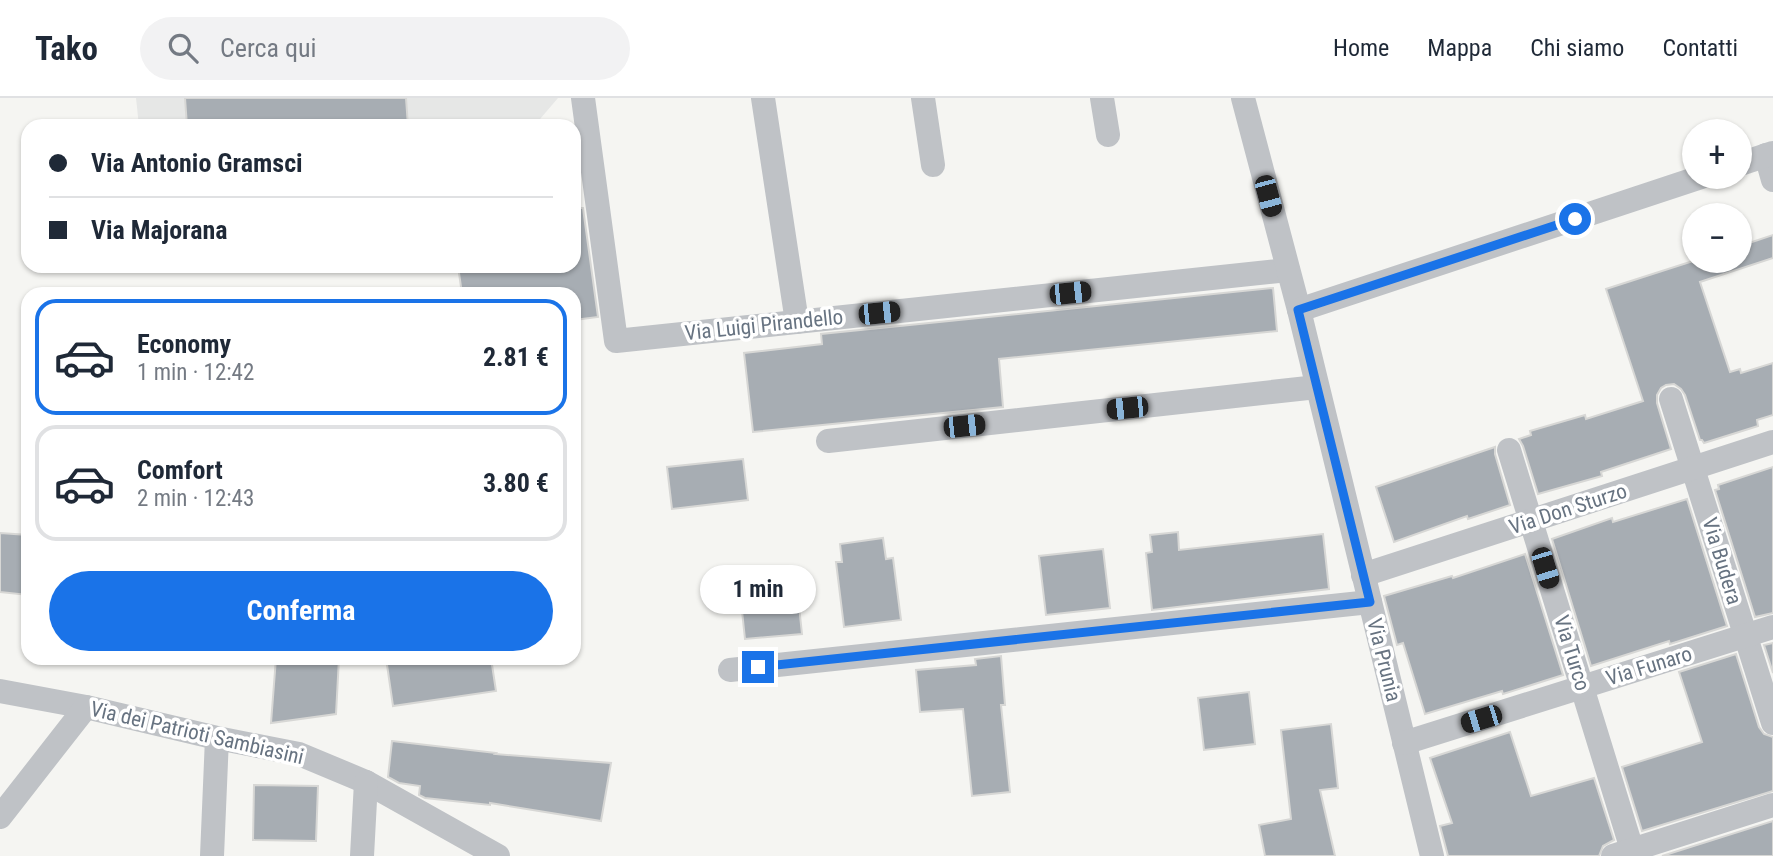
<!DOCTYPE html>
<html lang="it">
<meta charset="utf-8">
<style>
:root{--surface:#fff;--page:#f2f2f3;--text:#1f2937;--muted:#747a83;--line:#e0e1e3;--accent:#1a73e8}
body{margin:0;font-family:"Roboto Condensed",sans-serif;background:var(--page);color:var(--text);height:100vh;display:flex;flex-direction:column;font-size:26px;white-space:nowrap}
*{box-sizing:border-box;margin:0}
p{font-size:23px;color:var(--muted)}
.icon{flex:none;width:38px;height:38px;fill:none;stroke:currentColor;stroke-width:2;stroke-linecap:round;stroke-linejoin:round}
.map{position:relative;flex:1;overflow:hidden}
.sheet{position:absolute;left:21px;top:189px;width:560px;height:378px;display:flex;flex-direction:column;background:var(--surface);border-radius:21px;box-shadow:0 2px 5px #0004}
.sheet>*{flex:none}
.hud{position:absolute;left:21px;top:21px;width:560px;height:154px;border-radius:21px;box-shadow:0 2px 5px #0004;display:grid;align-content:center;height:154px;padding:0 28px;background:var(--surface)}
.buttons{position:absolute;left:1682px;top:21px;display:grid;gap:14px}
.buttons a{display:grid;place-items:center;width:70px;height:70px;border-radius:50%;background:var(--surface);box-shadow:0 2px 5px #0004;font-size:35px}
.end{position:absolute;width:32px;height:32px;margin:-16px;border:9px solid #1a73e8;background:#fff;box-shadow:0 0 0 4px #fff}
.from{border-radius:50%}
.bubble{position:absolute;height:49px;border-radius:24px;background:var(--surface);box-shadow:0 2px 5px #0004;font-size:23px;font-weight:700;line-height:49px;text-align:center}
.car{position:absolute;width:21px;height:42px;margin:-21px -10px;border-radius:9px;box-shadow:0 0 5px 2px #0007;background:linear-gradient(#222 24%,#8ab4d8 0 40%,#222 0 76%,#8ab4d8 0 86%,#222 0)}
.hud b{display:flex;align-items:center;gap:24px;height:66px;font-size:26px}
.hud b+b{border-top:2px solid var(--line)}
.hud i{width:18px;height:18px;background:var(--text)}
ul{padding:12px 0 0;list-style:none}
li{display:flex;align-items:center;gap:21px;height:116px;margin:0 14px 10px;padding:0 14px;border:4px solid var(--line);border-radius:21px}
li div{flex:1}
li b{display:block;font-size:26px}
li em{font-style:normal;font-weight:700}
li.selected{border-color:var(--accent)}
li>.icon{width:63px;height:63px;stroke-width:1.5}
.primary-button{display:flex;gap:14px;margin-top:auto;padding:14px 28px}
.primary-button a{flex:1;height:80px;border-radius:42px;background:var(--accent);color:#fff;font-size:28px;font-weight:700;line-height:80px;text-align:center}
header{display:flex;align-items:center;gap:42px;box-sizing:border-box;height:98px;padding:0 35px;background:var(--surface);border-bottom:2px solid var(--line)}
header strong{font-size:33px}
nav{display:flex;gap:38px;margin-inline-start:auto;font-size:24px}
.search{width:490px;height:63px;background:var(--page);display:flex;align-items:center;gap:18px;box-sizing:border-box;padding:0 24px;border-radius:38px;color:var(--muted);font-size:26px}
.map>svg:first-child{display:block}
</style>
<header>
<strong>Tako</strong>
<div class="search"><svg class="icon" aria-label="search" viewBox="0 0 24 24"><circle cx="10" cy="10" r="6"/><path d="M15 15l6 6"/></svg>Cerca qui</div>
<nav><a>Home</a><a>Mappa</a><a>Chi siamo</a><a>Contatti</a></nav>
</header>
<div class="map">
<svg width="1773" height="758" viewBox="0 0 1773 758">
<rect width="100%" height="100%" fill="#f5f5f2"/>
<path fill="#e6e7e6" d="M136,0h422l-24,28h-395z"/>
<g fill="#a7adb3" stroke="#d7d7d5" stroke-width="2">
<path d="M185,0h221l2,28h-221z"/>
<path d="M574,110h9l15,109 -24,3v-26h-112l-4,-28h116z"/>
<path d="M1773,137v23l-73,24 30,90 10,-3 1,4 32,-10v52l-16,5 1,6 -54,17 -2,-3h-2l-15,-45 -4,-6 -7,-5 -8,1 -5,3 -4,7v8l14,46 -70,23 1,4 -64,18 -15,-48 -4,-7 12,-4 -1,-4 55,-16 1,4 57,-18 -37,-112 87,-28h47v-15z"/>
<path d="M1273,190l4,43 -278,28 4,48 -250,25 -9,-79 78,-9 -1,-10z"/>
<path d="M1495,349v7l15,51 -42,14 -1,-3 -73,26 -18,-55z"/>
<path d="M743,361l5,41 -76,9 -5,-42z"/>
<path d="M1773,369v146l-18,4 -40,-127 4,-1 -1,-4z"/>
<path d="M1687,401l40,127 -57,18 -1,-3 -78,25 -39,-127 60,-21 1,4z"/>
<path d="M1178,434l1,18 144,-16 6,55 -177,21 -6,-57 6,-1 -2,-17z"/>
<path d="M0,435l28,2v60l-28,-3z"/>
<path d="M883,440l3,21 7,-1 8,62 -57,7 -8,-65h6l-2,-18z"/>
<path d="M1103,451l7,59 -64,7 -7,-59z"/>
<path d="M1525,456l38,121 -60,19 -1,-3 -77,23 -22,-71 -6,2 -13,-49 68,-20 1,2z"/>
<path d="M796,480l6,56 -57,5 -6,-56z"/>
<path d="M1773,545v30l-9,-28z"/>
<path d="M1736,556l23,73 5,7 9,3v54l-131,40 -20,-64 80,-25 -23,-70z"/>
<path d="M1001,558l4,49h-4l9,87 -38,4 -9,-87 -43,3 -4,-42 60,-5 -1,-6z"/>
<path d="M276,560h63l-3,56 -65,9z"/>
<path d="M386,560h105l5,33 -103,15z"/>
<path d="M1249,594l6,52 -51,6 -6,-52z"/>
<path d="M1331,626l7,64 -18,2 15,66h-70l-6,-31 32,-6 -10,-89z"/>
<path d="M1510,634l21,64 63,-18 20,62 -11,6 -4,10h-151l-8,-30 12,-3 -22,-65z"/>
<path d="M392,643l104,12 -1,1 116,9 -10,58 -111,-18v2l-65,-7 -6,-3 1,-9 -21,-3 -11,-6z"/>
<path d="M254,687l64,1 -2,55 -63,-1z"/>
<path d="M1773,723v35h-111z"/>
</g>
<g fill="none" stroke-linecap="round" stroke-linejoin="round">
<g stroke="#bfc2c6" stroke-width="24">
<path d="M583,0l33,243 672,-71"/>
<path d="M763,0l34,224"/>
<path d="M923,0l10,67"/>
<path d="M1102,0l6,37"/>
<path d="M1243,0l56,212 133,546"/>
<path d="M1766,57l7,25"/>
<path d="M1740,66l33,-11"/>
<path d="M1299,212l402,-133"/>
<path d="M1671,301l102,324"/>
<path d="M828,343l489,-54"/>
<path d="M1509,352l125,406"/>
<path d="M1363,477l410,-133"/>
<path d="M730,572l640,-68"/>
<path d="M0,593l86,16 131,31 82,16 67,28 132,74"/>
<path d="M1404,645l369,-116"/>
<path d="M0,719l86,-110"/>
<path d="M212,758l5,-118"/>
<path d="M362,758l4,-74"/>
<path d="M1613,758l160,-51"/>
</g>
</g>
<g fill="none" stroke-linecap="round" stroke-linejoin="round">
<path stroke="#1a73e8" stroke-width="9" d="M758,569l612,-65 -72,-292 277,-91"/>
</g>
<g text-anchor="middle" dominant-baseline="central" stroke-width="7" stroke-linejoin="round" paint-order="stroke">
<g font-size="21" fill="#677381" stroke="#fff">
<text transform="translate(764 227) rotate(-6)">Via Luigi Pirandello</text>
<text transform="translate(1568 411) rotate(-18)">Via Don Sturzo</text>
<text transform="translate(1722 463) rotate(73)">Via Budera</text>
<text transform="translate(1572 555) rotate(73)">Via Turco</text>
<text transform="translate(1384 562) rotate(76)">Via Prunia</text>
<text transform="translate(1649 568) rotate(-17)">Via Funaro</text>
<text transform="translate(197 635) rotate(13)">Via dei Patrioti Sambiasini</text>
</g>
</g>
</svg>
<div class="buttons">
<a>+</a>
<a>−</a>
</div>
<i class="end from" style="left:1575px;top:121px"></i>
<i class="end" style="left:758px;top:569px"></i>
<div class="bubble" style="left:700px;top:467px;width:116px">1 min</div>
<i class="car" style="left:1268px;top:98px;rotate:165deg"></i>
<i class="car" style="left:1070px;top:195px;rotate:84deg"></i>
<i class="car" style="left:879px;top:215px;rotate:84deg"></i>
<i class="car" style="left:1127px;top:310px;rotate:264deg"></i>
<i class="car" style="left:964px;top:328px;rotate:84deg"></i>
<i class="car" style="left:1545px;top:470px;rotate:163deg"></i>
<i class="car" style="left:1481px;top:621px;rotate:253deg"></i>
<div class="hud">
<b><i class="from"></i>Via Antonio Gramsci</b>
<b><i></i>Via Majorana</b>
</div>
<section class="sheet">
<ul>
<li class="selected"><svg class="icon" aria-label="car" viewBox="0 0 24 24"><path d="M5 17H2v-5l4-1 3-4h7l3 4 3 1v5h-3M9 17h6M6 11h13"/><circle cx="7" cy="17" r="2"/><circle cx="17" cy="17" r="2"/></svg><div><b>Economy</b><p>1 min · 12:42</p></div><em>2.81 €</em></li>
<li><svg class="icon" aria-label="car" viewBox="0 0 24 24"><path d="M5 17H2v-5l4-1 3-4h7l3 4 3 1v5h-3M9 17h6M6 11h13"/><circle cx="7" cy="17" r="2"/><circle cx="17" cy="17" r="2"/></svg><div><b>Comfort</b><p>2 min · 12:43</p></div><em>3.80 €</em></li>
</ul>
<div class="primary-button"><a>Conferma</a></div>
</section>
</div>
